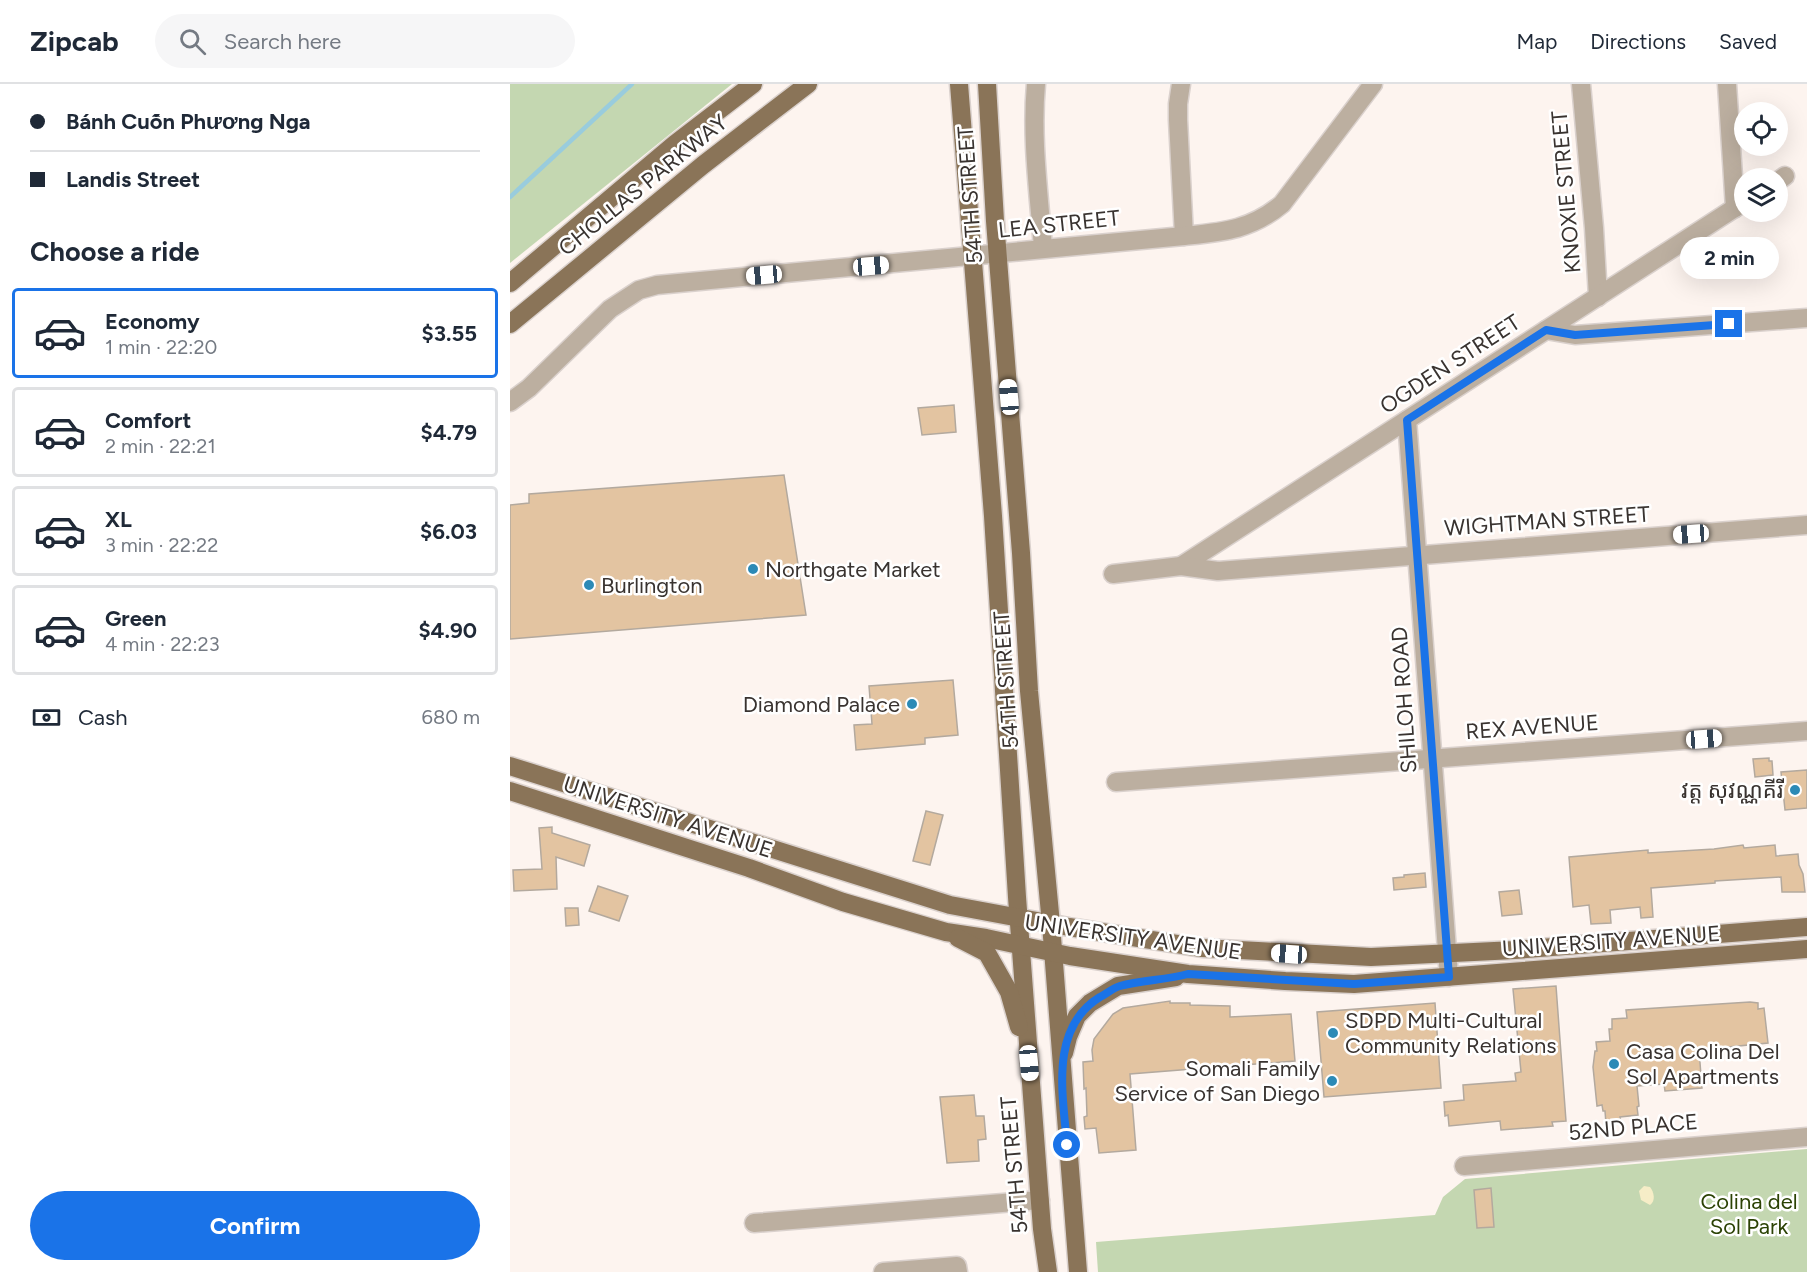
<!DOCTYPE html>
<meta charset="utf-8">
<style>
:root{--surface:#fff;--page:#f6f6f7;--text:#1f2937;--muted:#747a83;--line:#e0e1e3;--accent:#1a73e8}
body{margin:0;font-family:Figtree,"Noto Sans Khmer",sans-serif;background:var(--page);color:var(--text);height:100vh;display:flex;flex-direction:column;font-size:22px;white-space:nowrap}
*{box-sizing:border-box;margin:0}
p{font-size:20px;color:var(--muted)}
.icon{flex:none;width:33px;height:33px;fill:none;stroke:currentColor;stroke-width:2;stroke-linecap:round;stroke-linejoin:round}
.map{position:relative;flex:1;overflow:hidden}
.sheet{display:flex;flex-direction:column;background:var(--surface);width:510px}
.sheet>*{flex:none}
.guide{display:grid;align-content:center;height:132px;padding:0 30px;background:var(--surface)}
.buttons{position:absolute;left:1224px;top:18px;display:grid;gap:12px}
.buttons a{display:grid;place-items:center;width:54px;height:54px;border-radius:50%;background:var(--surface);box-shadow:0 6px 24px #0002;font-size:30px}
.end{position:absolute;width:27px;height:27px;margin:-14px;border:8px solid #1a73e8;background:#fff;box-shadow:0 0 0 3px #fff}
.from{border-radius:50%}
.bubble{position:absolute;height:42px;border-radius:21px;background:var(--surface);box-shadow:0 6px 24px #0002;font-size:20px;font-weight:700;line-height:42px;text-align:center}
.car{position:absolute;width:18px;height:36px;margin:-18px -9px;border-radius:8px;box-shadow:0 0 4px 2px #0007;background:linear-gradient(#fff 24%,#345 0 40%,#fff 0 76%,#345 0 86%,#fff 0)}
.guide b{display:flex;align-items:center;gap:21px;height:57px;font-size:22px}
.guide b+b{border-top:2px solid var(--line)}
.guide i{width:15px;height:15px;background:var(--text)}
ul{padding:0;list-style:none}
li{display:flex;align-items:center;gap:18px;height:90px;margin:0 12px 9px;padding:0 18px;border:3px solid var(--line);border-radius:6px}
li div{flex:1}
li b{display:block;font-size:22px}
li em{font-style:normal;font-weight:700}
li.on{border-color:var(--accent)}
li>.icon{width:54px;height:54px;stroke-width:1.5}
h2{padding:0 30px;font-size:27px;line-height:72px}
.pay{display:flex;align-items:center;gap:15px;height:66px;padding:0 30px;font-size:22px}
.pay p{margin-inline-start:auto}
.action{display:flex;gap:12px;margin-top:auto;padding:12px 30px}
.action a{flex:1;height:69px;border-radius:36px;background:var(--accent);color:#fff;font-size:24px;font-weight:700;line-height:69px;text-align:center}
header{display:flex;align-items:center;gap:36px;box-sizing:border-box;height:84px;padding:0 30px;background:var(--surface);border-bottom:2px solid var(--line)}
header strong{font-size:28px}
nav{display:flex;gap:33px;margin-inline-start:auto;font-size:21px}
.search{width:420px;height:54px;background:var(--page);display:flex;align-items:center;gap:15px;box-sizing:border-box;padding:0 21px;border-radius:33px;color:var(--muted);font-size:22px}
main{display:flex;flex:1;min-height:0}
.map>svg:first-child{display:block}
</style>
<header>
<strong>Zipcab</strong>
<div class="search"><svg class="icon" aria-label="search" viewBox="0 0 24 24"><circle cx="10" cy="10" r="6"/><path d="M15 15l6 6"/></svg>Search here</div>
<nav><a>Map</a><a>Directions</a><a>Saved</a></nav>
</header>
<main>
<section class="sheet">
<div class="guide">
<b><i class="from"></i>Bánh Cuốn Phương Nga</b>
<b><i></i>Landis Street</b>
</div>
<h2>Choose a ride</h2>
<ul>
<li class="on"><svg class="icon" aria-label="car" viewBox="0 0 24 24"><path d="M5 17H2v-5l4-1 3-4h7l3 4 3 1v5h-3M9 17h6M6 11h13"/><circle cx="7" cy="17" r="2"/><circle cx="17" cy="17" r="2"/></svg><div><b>Economy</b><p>1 min · 22:20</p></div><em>$3.55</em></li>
<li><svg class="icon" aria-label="car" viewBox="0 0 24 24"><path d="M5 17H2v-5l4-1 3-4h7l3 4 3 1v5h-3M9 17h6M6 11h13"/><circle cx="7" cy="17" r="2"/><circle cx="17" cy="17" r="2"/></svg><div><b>Comfort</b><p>2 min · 22:21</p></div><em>$4.79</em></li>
<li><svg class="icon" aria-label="car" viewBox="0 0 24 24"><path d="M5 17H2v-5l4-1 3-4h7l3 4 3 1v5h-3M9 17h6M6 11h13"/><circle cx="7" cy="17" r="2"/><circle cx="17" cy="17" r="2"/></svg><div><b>XL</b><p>3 min · 22:22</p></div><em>$6.03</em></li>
<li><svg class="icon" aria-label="car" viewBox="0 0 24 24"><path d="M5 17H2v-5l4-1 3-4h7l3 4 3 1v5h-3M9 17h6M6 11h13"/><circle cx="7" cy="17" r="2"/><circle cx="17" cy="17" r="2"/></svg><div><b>Green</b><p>4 min · 22:23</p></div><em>$4.90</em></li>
</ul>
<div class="pay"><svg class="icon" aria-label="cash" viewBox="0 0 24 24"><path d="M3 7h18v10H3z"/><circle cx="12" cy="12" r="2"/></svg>Cash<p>680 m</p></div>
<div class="action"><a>Confirm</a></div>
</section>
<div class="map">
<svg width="1297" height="1188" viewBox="0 0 1297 1188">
<rect width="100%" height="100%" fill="#fdf4ef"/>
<g fill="#c4d7b1">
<path d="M0,0h222l-222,179z"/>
<path d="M1297,1065v123h-709l-2,-30 339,-27 8,-18 22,-18z"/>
</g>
<path fill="#f6edc7" d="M1134,1102l6,1c4,5 6,14 0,18l-9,-5 -2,-9z"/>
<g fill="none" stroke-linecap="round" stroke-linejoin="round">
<path stroke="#9cd" stroke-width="4.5" d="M0,113l122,-113"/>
</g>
<g fill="#e3c4a1" stroke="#b3a99e" stroke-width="1.5">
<path d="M444,321l2,27 -34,3 -4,-27z"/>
<path d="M274,391l22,140 -296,24v-134l19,-2v-9z"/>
<path d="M443,596l5,55 -33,3v6l-69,6 -2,-25 18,-1 -3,-38z"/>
<path d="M1259,674v3h3l1,14 -18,2 -2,-18z"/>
<path d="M1297,686v38l-22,2 -4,-38z"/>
<path d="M416,727l17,4 -13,50 -17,-4z"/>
<path d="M42,743v6l38,12 -6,21 -28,-9 1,32 -43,2 -1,-21 29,-1 -3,-41z"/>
<path d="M1233,761l1,3 31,-3 1,11 22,-2 1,11 4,9 2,18h-23l-1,-15 -66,4v2l-64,5 2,29 -12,1 -1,-11 -30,3 1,13 -20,1 -2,-19 -16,2 -4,-50 79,-7v3l66,-4z"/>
<path d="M915,789l1,14 -32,3 -1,-12 11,-1v-2z"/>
<path d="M88,802l30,10 -9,25 -30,-10z"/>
<path d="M1009,806l3,24 -20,2 -3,-24z"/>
<path d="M55,824h13l1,17 -13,1z"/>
<path d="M1046,902l10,135 -14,1 1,4 -52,4 -1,-9 -51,5 -1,-11 -3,1 -1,-14 20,-2 -1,-15 53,-4 -1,-8 6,-1 -8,-83z"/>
<path d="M660,917v2h20v2l40,1v11l61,-3 4,47 -165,13 6,76 -37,3 -3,-25 -11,1 -1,-12 3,-1 -1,-28 -2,1 -1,-27 10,-1 -1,-11 2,-11 19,-25 10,-6z"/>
<path d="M1240,918l8,1v6l6,-1 4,35 -69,7 3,38 -37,3 -1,-7 -27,2 2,20 -2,1 1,8 -18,2 1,5 -15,2 -1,-13h-2l-1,-6 -5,1 -4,-39 2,-16h2l-1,-9 14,-1 -1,-12h3v-10l15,-1 -1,-8z"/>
<path d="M925,919l6,85 -117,9 -7,-85z"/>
<path d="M464,1011l2,21h8l2,23 -8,1 1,21 -32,2 -7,-66z"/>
<path d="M981,1104l3,39 -17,1 -3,-38z"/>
</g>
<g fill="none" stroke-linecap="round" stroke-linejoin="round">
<g stroke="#dad1cd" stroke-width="21">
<g id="minor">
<path d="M526,0c-5,54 3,110 7,164"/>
<path d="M671,0l-3,20v16l6,116"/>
<path d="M1071,0l13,144 4,69"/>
<path d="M1217,0l8,124"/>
<path d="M1268,97l7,-5"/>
<path d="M1036,246l29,5 232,-17"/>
<path d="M0,318l19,-14 81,-79 29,-19 18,-5 527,-49c39,-4 67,-6 98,-32l91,-120"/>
<path d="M897,336l42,557"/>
<path d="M671,482l563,-364"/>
<path d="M603,490l68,-8 37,5 589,-46"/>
<path d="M606,698l691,-51"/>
<path d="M954,1082l343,-29"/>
<path d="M244,1139l286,-23"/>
<path d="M373,1188l74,-6 1,6"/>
</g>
</g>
<g stroke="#dad1cd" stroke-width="21">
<g id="major">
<path d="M449,0l34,432 24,381 25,332 6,43"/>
<path d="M477,0l8,137 26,332 8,138 22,233 27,348"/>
<path d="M0,199l165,-139 78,-60"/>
<path d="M0,240l193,-159 105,-81"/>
<path d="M0,682l440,139 119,22 133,21 169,9 144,-7 292,-23"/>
<path d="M0,707l239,77 94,34 103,30 40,6 84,18 118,18 97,7 69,3 453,-35"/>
<path d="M448,854l29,15 22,39 10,35"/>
<path d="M554,969l4,-16 9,-21 13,-13 28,-17 58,-9"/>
</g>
</g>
<use href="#minor" stroke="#bcafa0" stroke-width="18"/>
<use href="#major" stroke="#8a7458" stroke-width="18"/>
</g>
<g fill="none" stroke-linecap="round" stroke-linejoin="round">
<path stroke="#1a73e8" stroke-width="8" d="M557,1061c-4,-50 -18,-117 33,-148 6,-3 13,-9 20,-11 22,-6 46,-6 68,-12l166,10 95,-7 -42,-557 139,-90 29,5 154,-11"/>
</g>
<g fill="#2c8ab6" stroke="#fff" stroke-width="2">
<circle cx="243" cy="485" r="6"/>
<circle cx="79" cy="501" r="6"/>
<circle cx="402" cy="620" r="6"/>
<circle cx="1285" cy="706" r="6"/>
<circle cx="823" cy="949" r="6"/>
<circle cx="1104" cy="980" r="6"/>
<circle cx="822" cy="997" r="6"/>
</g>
<g text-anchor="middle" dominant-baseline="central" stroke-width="5" stroke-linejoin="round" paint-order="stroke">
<g font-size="22" fill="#393330" stroke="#fff">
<text transform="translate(133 101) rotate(-39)">CHOLLAS PARKWAY</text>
<text transform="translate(1056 108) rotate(-95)">KNOXIE STREET</text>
<text transform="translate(460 111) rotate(-94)">54TH STREET</text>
<text transform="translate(549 140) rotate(-6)">LEA STREET</text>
<text transform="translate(940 280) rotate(-33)">OGDEN STREET</text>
<text transform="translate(1037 437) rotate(-4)">WIGHTMAN STREET</text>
<text transform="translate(496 596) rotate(-94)">54TH STREET</text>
<text transform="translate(894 616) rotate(-94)">SHILOH ROAD</text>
<text transform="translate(1022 643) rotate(-4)">REX AVENUE</text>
<text transform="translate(158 733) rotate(18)">UNIVERSITY AVENUE</text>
<text transform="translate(623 853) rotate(8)">UNIVERSITY AVENUE</text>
<text transform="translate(1101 857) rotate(-4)">UNIVERSITY AVENUE</text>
<text transform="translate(1123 1043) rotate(-5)">52ND PLACE</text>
<text transform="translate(504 1081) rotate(-95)">54TH STREET</text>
</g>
<g font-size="22" fill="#393330" stroke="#fff" text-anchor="start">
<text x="255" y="485">Northgate Market</text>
<text x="91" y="501">Burlington</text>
<text x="390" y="620" text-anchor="end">Diamond Palace</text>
<text x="1273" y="706" text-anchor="end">វត្ត សុវណ្ណគីរី</text>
<text x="835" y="936">SDPD Multi-Cultural<tspan x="835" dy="25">Community Relations</tspan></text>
<text x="1116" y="967">Casa Colina Del<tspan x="1116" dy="25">Sol Apartments</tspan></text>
<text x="810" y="984" text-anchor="end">Somali Family<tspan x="810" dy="25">Service of San Diego</tspan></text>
</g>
<g font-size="22" fill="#2b4204" stroke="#fff">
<text x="1239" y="1117">Colina del<tspan x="1239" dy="25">Sol Park</tspan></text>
</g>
</g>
</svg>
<div class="buttons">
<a><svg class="icon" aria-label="locate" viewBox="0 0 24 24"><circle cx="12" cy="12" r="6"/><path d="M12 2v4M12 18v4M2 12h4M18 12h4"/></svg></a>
<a><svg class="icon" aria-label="layers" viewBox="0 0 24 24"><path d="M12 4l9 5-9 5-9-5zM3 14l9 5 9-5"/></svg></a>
</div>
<i class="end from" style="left:557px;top:1061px"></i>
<i class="end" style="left:1219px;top:240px"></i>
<div class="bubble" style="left:1170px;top:153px;width:99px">2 min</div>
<i class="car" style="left:361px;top:182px;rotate:85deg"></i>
<i class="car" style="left:254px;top:191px;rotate:265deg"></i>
<i class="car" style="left:499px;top:313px;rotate:355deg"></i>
<i class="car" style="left:1181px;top:450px;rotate:266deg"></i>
<i class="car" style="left:1194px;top:655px;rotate:86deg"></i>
<i class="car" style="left:779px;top:870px;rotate:274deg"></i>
<i class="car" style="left:519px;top:979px;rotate:175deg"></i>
</div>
</main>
